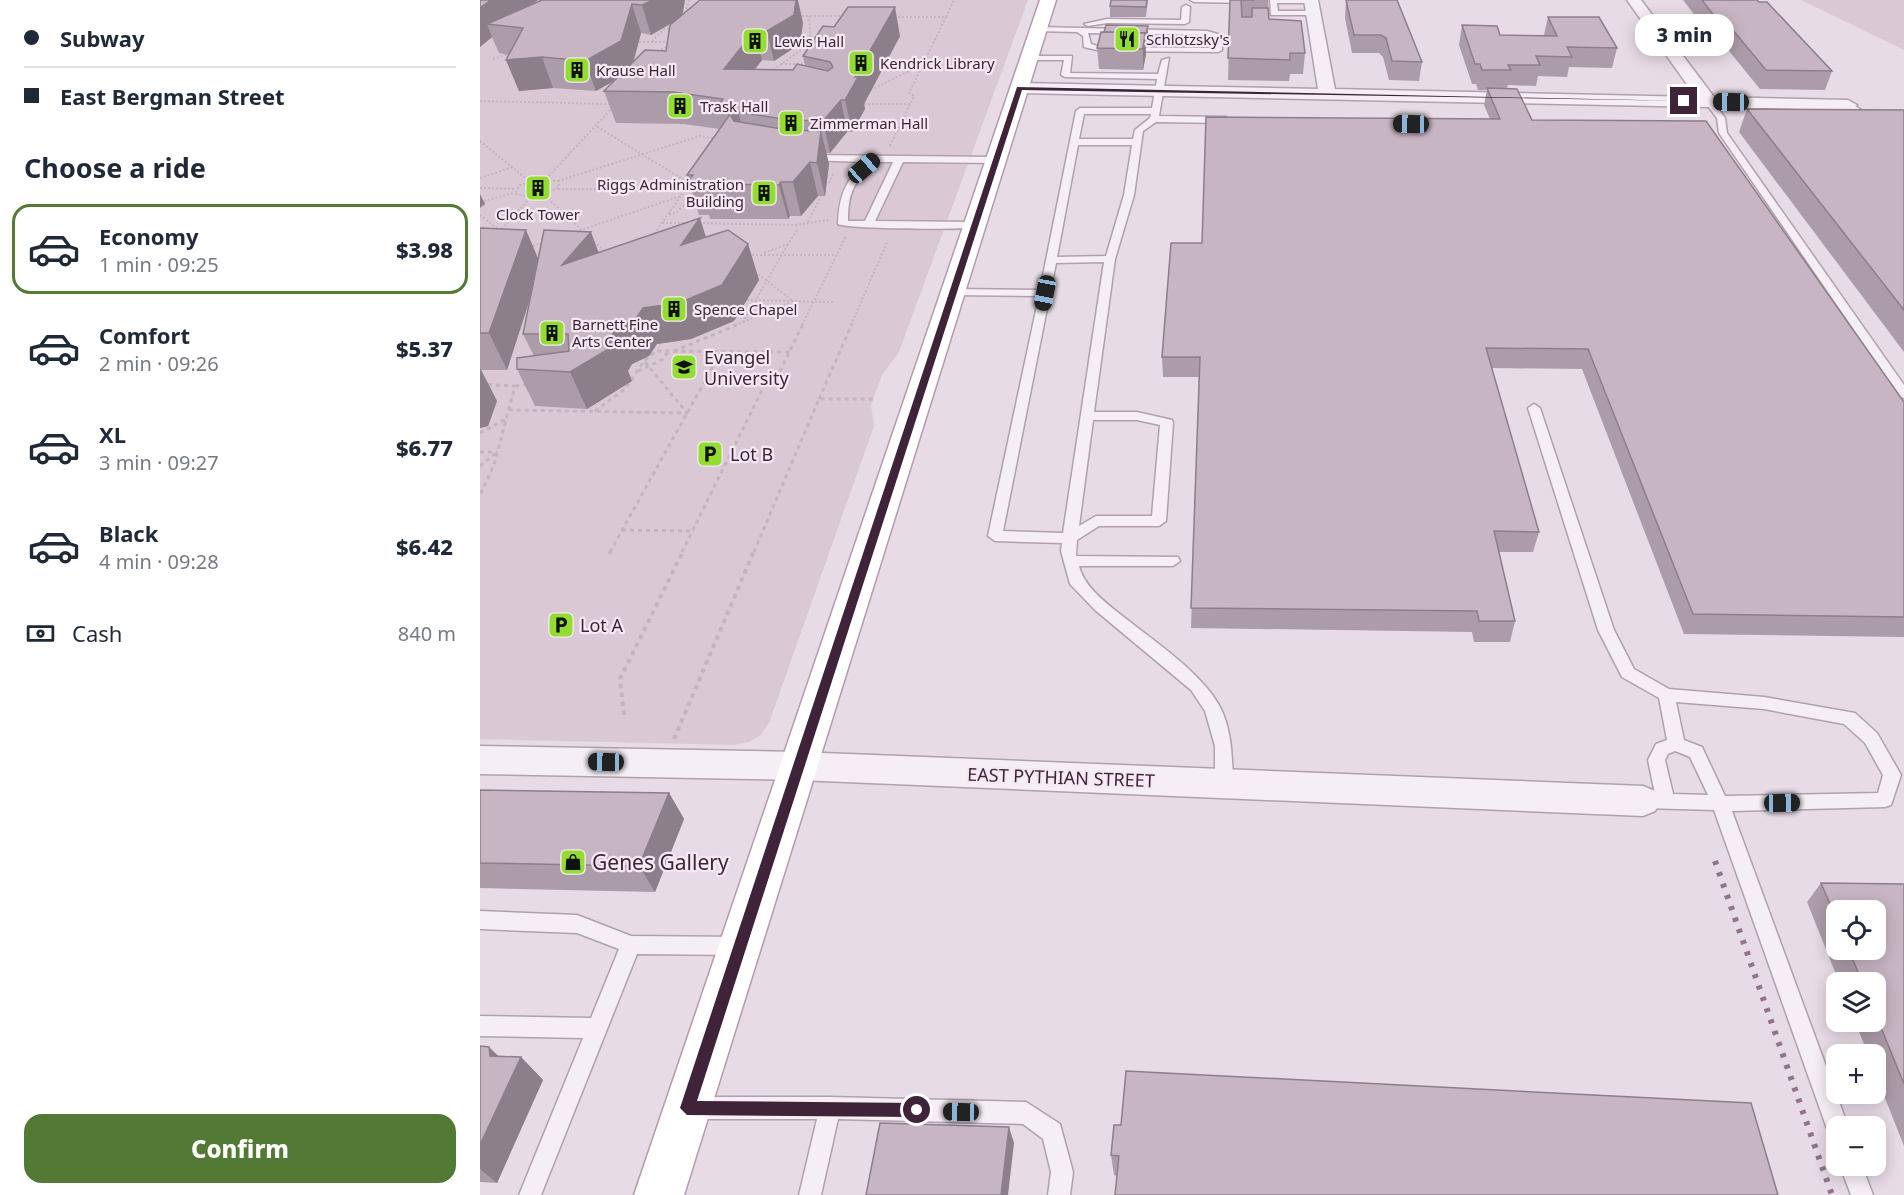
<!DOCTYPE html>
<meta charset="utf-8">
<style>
:root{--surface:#fff;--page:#f6f6f7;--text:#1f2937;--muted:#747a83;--line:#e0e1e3;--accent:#537a34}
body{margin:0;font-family:"Noto Sans",sans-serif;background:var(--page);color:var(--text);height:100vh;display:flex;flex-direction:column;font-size:22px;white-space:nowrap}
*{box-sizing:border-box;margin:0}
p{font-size:20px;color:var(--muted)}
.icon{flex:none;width:33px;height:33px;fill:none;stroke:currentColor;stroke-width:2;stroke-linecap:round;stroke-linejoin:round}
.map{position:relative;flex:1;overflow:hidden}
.sheet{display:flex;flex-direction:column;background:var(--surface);width:480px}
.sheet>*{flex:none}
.banner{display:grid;align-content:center;height:132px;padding:0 24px;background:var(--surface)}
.controls{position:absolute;left:1346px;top:900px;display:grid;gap:12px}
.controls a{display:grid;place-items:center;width:60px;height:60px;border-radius:12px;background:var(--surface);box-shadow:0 3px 15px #0003;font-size:30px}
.end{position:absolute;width:27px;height:27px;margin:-14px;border:8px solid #3f2339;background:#fff;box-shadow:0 0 0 3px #fff}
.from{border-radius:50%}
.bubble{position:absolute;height:42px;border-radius:18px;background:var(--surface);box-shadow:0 3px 15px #0003;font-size:20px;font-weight:800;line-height:42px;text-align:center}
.car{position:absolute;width:18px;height:36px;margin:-18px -9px;border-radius:8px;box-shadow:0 0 4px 2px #0007;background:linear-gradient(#222 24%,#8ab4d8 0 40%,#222 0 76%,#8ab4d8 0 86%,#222 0)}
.banner b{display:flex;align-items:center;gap:21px;height:57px;font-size:22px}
.banner b+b{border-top:2px solid var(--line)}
.banner i{width:15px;height:15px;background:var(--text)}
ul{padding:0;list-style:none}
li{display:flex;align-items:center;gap:18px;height:90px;margin:0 12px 9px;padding:0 12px;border:3px solid transparent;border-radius:18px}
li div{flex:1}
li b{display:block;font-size:22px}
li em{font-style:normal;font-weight:800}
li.active{border-color:var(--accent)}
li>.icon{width:54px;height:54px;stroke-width:1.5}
h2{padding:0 24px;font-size:27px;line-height:72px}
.pay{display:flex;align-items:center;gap:15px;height:66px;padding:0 24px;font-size:22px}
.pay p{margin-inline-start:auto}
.action{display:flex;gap:12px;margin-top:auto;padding:12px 24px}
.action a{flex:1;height:69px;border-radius:18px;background:var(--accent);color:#fff;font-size:24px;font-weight:800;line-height:69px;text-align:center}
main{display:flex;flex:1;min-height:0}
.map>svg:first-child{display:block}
</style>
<main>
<section class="sheet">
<div class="banner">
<b><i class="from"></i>Subway</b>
<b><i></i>East Bergman Street</b>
</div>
<h2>Choose a ride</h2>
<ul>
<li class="active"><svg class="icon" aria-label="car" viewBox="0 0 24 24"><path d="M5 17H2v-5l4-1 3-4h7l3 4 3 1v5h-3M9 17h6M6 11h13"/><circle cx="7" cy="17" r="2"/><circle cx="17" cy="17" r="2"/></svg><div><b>Economy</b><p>1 min · 09:25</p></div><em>$3.98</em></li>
<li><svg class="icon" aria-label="car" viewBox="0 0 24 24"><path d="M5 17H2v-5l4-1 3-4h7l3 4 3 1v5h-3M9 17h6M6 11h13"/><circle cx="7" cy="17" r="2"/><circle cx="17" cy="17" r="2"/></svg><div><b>Comfort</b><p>2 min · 09:26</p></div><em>$5.37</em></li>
<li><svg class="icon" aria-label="car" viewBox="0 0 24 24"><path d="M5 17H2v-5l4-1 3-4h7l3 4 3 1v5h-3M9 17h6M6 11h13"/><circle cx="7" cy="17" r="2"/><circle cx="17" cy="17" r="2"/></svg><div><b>XL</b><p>3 min · 09:27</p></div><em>$6.77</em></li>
<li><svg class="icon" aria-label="car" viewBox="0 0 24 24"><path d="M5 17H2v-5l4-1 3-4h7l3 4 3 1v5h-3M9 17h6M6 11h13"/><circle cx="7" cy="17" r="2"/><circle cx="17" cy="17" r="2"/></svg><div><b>Black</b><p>4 min · 09:28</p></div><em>$6.42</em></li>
</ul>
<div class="pay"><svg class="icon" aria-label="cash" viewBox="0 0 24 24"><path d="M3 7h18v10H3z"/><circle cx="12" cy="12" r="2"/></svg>Cash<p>840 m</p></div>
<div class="action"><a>Confirm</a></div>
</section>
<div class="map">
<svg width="1424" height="1195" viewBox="0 0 1424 1195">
<rect width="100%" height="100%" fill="#e7dbe5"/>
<g fill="#dac9d5">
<path d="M0,0h548l-129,352 -17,23 -11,30 3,21 -105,297 -8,12 -12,7 -15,3 -254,-6z"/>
<path d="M1321,0h103v50z"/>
</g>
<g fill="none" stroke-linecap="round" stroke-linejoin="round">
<g stroke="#b1a0ae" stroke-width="3">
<g id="service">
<path d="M710,0h62l1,1 -4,2 -55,-1z"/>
<path d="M790,0h44l-3,3h-34l1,8h35l4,2 -4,2h-42z"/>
<path d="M706,5l4,2 -1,15 -4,2 -78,-1 -19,3 -4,-2 23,-5 74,1 1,-13z"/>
<path d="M558,27l169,4 14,4 1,15 -4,2 -117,-1 -17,-4 -1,-11 -6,-4 -42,-1zM608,33l118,2 8,3v10l-113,-1 -10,-3z"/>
<path d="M549,56h43l-2,17 88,1 4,-14 7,-2 -10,58 67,1 4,3 -4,3 -70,-1 -13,9 -9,64 -19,64 -21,153h43l35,8 1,3 -7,98 -7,5h-60l-22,14 -1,16 102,1 2,4 -7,5h-94c5,19 22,33 37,45 31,25 86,61 104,96 12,23 12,51 13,76l-3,5 -6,2 -6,-2 -3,-5v-37l-10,-35 -14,-21 -96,-80 -25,-26 -9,-33 1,-8 -67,-2 -7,-5 51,-240 -85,-1 -6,-3 6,-3 86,1 36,-179 4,-3h72l5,-29 -92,-2 -4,-2 3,-15h-38l-1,-2zM604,114h67l-1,4 -15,12 -2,9h-54zM598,145h54l-8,50 -18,61 -49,1zM624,262l-41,271 -60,-2 53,-268zM613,420h44l23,5 -8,91h-56l-17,10z"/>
<path d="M1225,99h6l14,19 2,15 177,252v13l-4,-1 -181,-264 -2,-15 -13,-17z"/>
<path d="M1365,103h6l16,11 37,4v6l-42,-6 -17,-11z"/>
<path d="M328,155l189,2 5,3 -5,3 -94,-1 -28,59 101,1 4,1v4c-15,3 -135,2 -142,-3 1,-28 7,-44 28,-62l-61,-2v-4zM396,162h17l-28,59h-17c0,-30 6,-39 28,-59z"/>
<path d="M1054,404l6,4 74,222 20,39 35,20 95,8 91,16 22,20 24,42 -10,30 -6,2 -153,4 116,315h-12v11l-7,-3 -3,-8 -112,-316 -71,-2 -6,-2 -3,-5 3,-5 18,-2 -7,-34 8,-16 11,-4 -8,-42 -37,-21 -24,-47 -70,-222zM1196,702l88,7 80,15 21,19 18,32 -5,18 -153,3 -23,-49 -18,-7zM1195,751l15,6 18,38 -35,-1 -8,-34 3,-6z"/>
<path d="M0,911l97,4 54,21 109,1 7,3 3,6 -3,6 -7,3 -103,-1 -96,241h-22l64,-157 -103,-2v-20l111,2 28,-69 -42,-16 -97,-4z"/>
<path d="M211,1097h139l196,5 34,22 13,48 -3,23h-22l3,-23 -8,-33 -20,-15 -185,-5 -17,76h-22l18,-76h-126l-8,-3 -3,-8 3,-8z"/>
<path d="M1360,1166h22l11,29h-22z"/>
</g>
</g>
<g stroke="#b1a0ae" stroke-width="3">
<g id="minor">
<path d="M824,0h14l17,89 361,8 -69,-97h14l73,97 134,3 9,5 -9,5 -829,-17 -8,-5 8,-5 299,6z"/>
<path d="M0,746l318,6 845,34 12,5 6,10 -6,10 -12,5 -845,-36 -318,-6z"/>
</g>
</g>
<g stroke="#b499af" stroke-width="3">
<path id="primary" d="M560,0h16l-372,1195h-50z"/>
</g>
<g stroke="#c2b5c0" stroke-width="2" stroke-dasharray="2 2" stroke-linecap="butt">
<path d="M198,11l9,-3 2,-8"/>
<path d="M318,16h47"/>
<path d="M414,17h52l8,-17"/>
<path d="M172,41l12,-12h8"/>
<path d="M155,42h35"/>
<path d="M174,53l15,-7"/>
<path d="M13,59l16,-5"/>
<path d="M301,64h29"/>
<path d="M417,64l23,1"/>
<path d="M290,72l41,-29 -2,-27"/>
<path d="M387,92l54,-27"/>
<path d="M0,101l131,3"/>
<path d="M380,104h50"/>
<path d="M0,141l49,40"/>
<path d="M410,146l24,-50 -5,-3 37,-76"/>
<path d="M0,178l33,-11"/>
<path d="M61,179l17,2 1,6 -21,11 -23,-4 5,-9z"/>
<path d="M66,179l67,-72"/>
<path d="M78,181l142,-45 18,3"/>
<path d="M349,183l5,-11"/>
<path d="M0,188l35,1"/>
<path d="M78,189h137"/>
<path d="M65,196l36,33"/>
<path d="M0,202l34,-9"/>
<path d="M189,214l7,-1 19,-20"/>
<path d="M0,215l19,15"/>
<path d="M328,222l13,-26"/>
<path d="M182,223h29"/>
<path d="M219,223l96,2 33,-5"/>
<path d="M19,232l31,-34"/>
<path d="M92,233l109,-37 8,-13 -93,-57"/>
<path d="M172,237l29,-41"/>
<path d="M111,239l17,15"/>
<path d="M49,247l16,-5"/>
<path d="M284,253l24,-9 9,-14"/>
<path d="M268,255h89"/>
<path d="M267,300l86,2"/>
<path d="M263,322l50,-21 -39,-30"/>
<path d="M255,325l8,-3 45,-78"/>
<path d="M322,325l44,-89"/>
<path d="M371,325l37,-85"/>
</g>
<g stroke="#c2b5c0" stroke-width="3" stroke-dasharray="4 4" stroke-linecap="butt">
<path d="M194,351l65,-27"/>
<path d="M158,371l24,-11 6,-8"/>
<path d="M0,384l35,2 -21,79 -14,30"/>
<path d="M35,386l14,-2"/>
<path d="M339,399l33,-75"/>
<path d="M29,410l178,3 -43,-52"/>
<path d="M115,411l30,-22 19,-28 12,-10 134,1"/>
<path d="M0,433l26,-14"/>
<path d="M0,452h17"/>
<path d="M0,466l16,-13"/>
<path d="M142,530l71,1"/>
<path d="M130,552l111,-200"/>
<path d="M202,552l83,-168 11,-5 27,-55"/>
<path d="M274,552l65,-153h54"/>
</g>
<g stroke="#c2b5c0" stroke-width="4" stroke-dasharray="4.5 4.5" stroke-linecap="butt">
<path d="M129,554l2,-3"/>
<path d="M144,715l-4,-36 63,-128"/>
<path d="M194,739l80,-188"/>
</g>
<use href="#service" fill="#f5eef4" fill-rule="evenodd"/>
<use href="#minor" fill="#f5eef4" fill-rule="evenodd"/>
<use href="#primary" fill="#fff" fill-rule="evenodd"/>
<path stroke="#92738c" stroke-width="6" stroke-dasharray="4 8" stroke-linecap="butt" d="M1235,861l117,334"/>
</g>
<g fill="#ac9ca9" fill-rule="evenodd">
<path d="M0,0l53,4 152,-4 -3,15 121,8 -3,21 -26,17 -12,-1 -7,9 38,1 12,-4 -2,-10 97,-20 -36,68 1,5 -13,23h-5l-17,21h-4l3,11 -4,32h-7l-17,20h-11l-2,3h-78l-1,-4h-10l-12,-40 33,-46 -37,-5 -67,-1 -12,-32 12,-11 -20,11 -43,-3 -34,3 -13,-31 3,-5 -10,-2 -7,-16 -12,10zM194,22l-8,29 -33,11 8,-29 10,2z"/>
<path d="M631,0h37l-2,17h-36v-11z"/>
<path d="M750,0h38l1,19 36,34 -2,21h-13l-1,7 -61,-1z"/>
<path d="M866,0l76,62 -3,19 -30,-1 -6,-23 -4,-4h-27l-7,-35z"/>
<path d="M1203,0h74l75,71 -7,19 -65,-1 -44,-54h-6z"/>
<path d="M1068,17l69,31 -5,20 -43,-1 -2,10 -29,-1 -2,10 -28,-1 -1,3 25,32 372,282v235l-220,-3 -102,-265 -90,-1 47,164 -6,20h-34l16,69 -5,21h-36l-2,-10 -281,-4 8,-251h-36l-1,-20 40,-114 288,-124 -6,-14 3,-15h-9l-2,-6h-4l-13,-39 3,-20 38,10h44z"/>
<path d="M668,26v10l-1,9h-2l1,9 -3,16 -44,-1 -2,-21 7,-16z"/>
<path d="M1267,109l157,1v242l-165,-220z"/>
<path d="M0,228l58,30 61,-6 107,-15 42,7 11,36 -25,41 -43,18 -34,5 -8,12 -17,8 -4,7 4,10 -45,28 -52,-3 -18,-37 17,-13 -11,-22 7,-36 -23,72h-26l16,31 -9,25 -8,2z"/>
<path d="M0,790l189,3 15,26 -29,73 -175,-4z"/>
<path d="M1341,883l83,1v262l-29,-73v-19h-7l-13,-32h20v-40h-36l-32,-80zM1356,910l39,40h-39z"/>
<path d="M0,1046l18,10 23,1 22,23 -46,103 -17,-1z"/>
<path d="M641,1125l-4,51 -3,-1 -3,-20z"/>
</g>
<g fill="#8c7f89">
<path d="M11,0h47l-32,26 -19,-2 5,13 -12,10v-39z"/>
<path d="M173,0h32l-3,17 -31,18 -9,-30z"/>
<path d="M316,0h2l5,23 -3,21 -26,17 -7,-30z"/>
<path d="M152,4l9,29 -10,38 -35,20 -11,-30z"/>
<path d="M415,7l5,29 -36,68 1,5 -13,23 -7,-32 10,-23z"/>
<path d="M668,26v10l-1,9 -1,-11z"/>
<path d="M275,30l7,30 -30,40 -8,-31z"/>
<path d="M665,33l1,21 -3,16v-21z"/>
<path d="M62,57l11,31 -34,3 -13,-31z"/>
<path d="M361,100l6,32 -17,21 -7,-32z"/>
<path d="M258,112l9,32 -16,-28z"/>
<path d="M341,131l8,33 -4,32 -8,-33z"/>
<path d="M330,162l8,34 -17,20 -8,-34z"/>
<path d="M301,182l9,34 -2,3 -9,-34z"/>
<path d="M0,194l5,10 -5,4z"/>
<path d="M220,218l11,35 -30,-8z"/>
<path d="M46,230l15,35 -34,105 -18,-37z"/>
<path d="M111,232l13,35 -42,-2z"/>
<path d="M268,244l11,36 -25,41 -43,18 -34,5 -8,12 -17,8 -4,7 4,10 -45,28 -17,-37 36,-26 11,-19 26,-19z"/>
<path d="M0,368l17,33 -9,25 -8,2z"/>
<path d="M189,793l15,26 -29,73 -16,-26z"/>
<path d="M9,1047l23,22 9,-12 22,23 -46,103 -17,-14v-24l10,-89z"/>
<path d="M529,1127l5,16 -6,52h-7z"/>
</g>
<g fill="#c8b5c4" stroke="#8c7f89" stroke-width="1.5">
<path d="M0,0h11l-11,8z"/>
<path d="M62,0h111l-11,5 -10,-1 -11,37 -36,20 -43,-4 -36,3 17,-32 -36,-4z"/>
<path d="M220,0h96l-2,15 -27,16 -12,-1 -31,39 69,1 4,-6 31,7 5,-4 -3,-5 -27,-6 20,-30 11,1 14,-20h47l-40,70h3l-13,23h-4l-18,21 -34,-1 -51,-8 -7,4 3,5 54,9 33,1 -4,32 -7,-1 -17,20h-12l-2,3 -79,-1 1,-3h-13l5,-6h-6l49,-69h-19l6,-7 -50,-7 -69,-1 41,-41 21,1 4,-26z"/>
<path d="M631,0h36l-1,7 -36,-1z"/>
<path d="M750,0h24h-13l1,17h10v-9h16l1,11 32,2 4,32h-15v7l-62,-2z"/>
<path d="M866,0h51l25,62 -30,-1 -6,-23 -5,-3h-27z"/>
<path d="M1222,0h55l2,2h8l65,69 -66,-1 -44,-53h-7z"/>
<path d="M1068,17h51l18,31 -50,-1 5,10 -36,-1 4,9h-32l3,5h-29l-2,-6h-5l-13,-39 35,1 3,9 57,1z"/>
<path d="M626,25l42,1 -2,8h-1v-1l-41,-1z"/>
<path d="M621,32l44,1 -2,16 -46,-1z"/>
<path d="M1007,88l30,1 15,31 174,1 198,281v215l-211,-3 -105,-265 -102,-1 53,184 -45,-1 21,90h-36l-2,-10 -286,-3 9,-251h-38l9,-114h31l4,-126 294,2z"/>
<path d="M1267,109l157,1v200z"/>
<path d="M220,218l-19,27 47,-15 20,14 -26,41 -43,18 -36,5 -8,12 -18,7 -11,19 11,-2 -47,28 -53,-3v-11l52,-7 -1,-17h-45l21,-104 47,2 -29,33z"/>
<path d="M0,228l46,2 -37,103h-9z"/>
<path d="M0,790l189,3 -30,73 -159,-3z"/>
<path d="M1341,883l83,1v200l-29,-71v-31h-13l-13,-32h26v-40h-39v8z"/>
<path d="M0,1046l9,1 1,9 31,1 -41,88z"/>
<path d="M646,1071l625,32 27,92h-663l4,-39 -8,-1 3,-30h7z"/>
<path d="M400,1123l129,4 -8,68h-135z"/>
</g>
<path fill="#3f2339" d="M537,87l670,14 -665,-11 -325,1011 220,2 7,7 -7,7 -230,-2 -7,-7z"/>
<defs>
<g id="restaurant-square" transform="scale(1.35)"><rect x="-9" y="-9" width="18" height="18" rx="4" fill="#93dc30" stroke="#f5eaf3"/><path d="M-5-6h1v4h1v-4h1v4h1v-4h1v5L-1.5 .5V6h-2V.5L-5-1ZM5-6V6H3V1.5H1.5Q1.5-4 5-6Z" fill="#111"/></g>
<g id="building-square" transform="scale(1.35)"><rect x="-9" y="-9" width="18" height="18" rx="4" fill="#93dc30" stroke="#f5eaf3"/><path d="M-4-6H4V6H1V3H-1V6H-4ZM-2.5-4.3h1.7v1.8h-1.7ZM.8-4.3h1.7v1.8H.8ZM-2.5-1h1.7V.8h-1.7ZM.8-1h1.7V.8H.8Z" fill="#111"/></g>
<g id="university-square" transform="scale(1.35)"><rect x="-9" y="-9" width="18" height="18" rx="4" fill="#93dc30" stroke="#f5eaf3"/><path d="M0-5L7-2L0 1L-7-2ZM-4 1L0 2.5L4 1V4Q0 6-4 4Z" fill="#111"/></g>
<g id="parking-square" transform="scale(1.35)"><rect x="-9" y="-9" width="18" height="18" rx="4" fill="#93dc30" stroke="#f5eaf3"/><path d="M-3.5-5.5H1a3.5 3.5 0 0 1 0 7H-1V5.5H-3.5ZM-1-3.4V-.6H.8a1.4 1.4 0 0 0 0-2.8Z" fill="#111"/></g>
<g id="shop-square" transform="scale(1.35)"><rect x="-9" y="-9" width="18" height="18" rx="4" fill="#93dc30" stroke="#f5eaf3"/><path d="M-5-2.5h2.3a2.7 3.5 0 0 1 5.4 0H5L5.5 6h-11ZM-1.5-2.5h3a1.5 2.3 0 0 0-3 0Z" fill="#111"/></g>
</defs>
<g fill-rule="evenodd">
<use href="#restaurant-square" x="647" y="39"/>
<use href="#building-square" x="275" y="41"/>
<use href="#building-square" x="381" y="63"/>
<use href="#building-square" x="97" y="70"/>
<use href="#building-square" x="200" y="106"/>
<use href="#building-square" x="311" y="123"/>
<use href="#building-square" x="58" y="188"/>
<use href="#building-square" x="284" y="193"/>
<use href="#building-square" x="194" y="309"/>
<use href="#building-square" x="72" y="333"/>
<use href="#university-square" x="204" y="367"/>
<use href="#parking-square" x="230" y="454"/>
<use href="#parking-square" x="81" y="625"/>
<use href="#shop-square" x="93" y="862"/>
</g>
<g text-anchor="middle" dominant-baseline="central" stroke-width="4.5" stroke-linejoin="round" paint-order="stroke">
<g font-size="15" fill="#3f2339" stroke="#f5eaf3" text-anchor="start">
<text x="666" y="39">Schlotzsky's</text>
<text x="294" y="41">Lewis Hall</text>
<text x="400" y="63">Kendrick Library</text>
<text x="116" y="70">Krause Hall</text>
<text x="220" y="106">Trask Hall</text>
<text x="330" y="123">Zimmerman Hall</text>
<text x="264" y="184" text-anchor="end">Riggs Administration<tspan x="264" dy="17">Building</tspan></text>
<text x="58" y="214" text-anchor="middle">Clock Tower</text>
<text x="214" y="309">Spence Chapel</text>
<text x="92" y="324">Barnett Fine<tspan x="92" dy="17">Arts Center</tspan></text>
</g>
<g font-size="18" fill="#3f2339" stroke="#f5eaf3" text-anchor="start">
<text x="224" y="357">Evangel<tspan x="224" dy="21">University</tspan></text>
<text x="250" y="454">Lot B</text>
<text x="100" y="625">Lot A</text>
</g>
<g font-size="18" fill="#3f2339" stroke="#f5eaf3">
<text transform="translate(581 777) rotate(2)">EAST PYTHIAN STREET</text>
</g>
<g font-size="21" fill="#3f2339" stroke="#f5eaf3" text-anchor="start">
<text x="112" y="862">Genes Gallery</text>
</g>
</g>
</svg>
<div class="controls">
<a><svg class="icon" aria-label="locate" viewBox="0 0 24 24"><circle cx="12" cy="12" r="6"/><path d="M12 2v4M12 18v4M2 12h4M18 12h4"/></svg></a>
<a><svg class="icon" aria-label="layers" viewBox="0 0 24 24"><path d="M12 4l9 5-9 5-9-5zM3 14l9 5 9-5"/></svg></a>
<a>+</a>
<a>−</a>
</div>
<i class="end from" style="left:437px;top:1110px"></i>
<i class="end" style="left:1204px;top:101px"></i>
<div class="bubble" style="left:1155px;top:14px;width:99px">3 min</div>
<i class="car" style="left:1251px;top:102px;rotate:271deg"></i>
<i class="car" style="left:931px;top:124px;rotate:271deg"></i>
<i class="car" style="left:384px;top:168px;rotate:49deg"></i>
<i class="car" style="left:565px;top:293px;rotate:191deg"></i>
<i class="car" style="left:126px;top:762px;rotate:271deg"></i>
<i class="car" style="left:1302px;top:803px;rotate:89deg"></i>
<i class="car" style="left:481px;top:1112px;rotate:271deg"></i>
</div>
</main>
